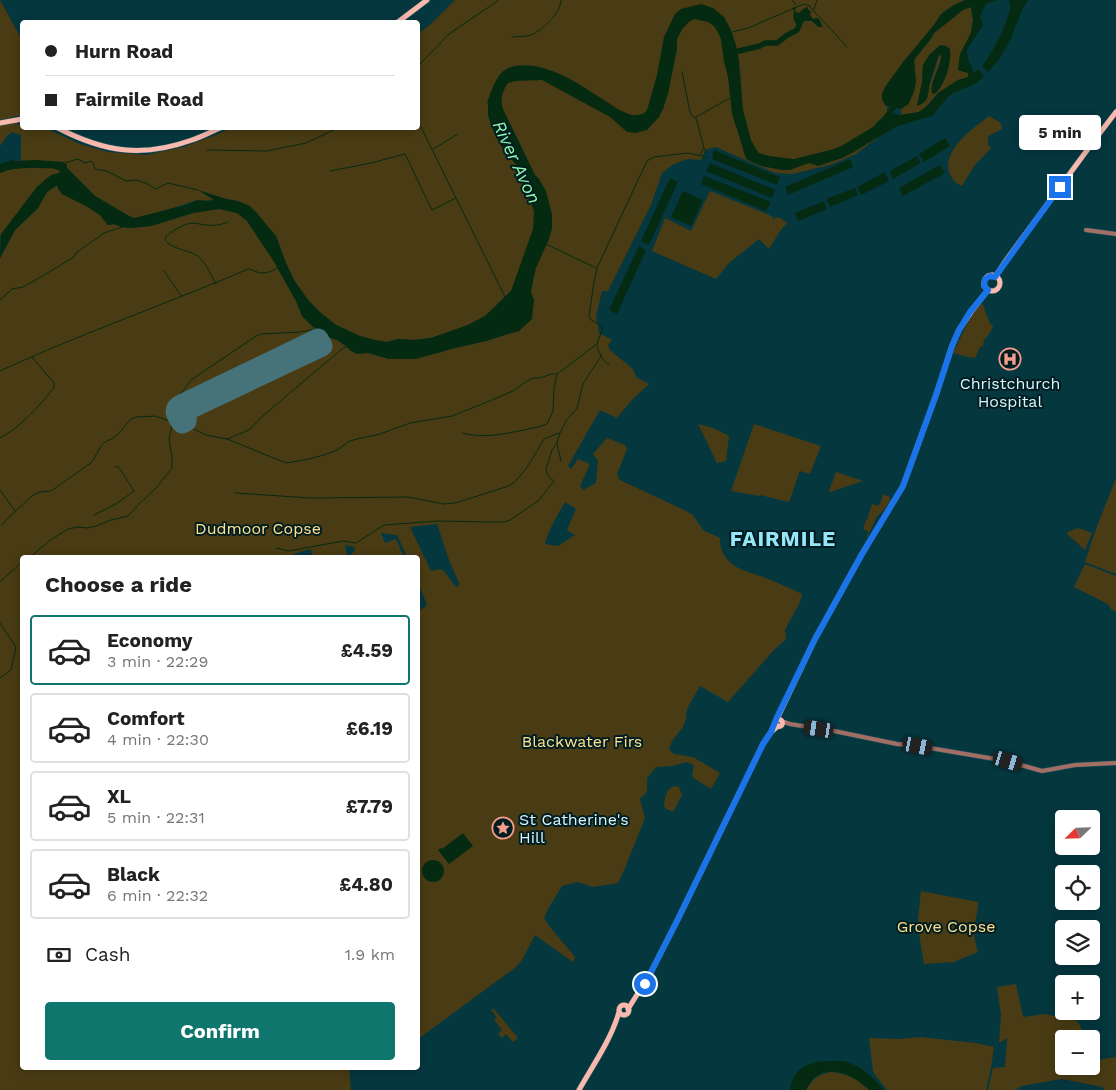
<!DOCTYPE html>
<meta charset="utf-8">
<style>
:root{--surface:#fff;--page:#f2f2f2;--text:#222;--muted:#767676;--line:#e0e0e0;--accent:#0f766e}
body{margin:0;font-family:"Work Sans",sans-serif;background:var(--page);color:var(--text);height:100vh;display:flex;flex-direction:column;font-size:19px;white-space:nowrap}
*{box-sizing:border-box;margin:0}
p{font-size:16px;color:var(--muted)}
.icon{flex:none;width:28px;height:28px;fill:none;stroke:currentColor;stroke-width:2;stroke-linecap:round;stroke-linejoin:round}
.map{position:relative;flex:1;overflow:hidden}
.sheet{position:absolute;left:20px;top:555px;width:400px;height:515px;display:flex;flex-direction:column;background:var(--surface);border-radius:5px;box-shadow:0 2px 12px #0003}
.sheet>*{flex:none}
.guide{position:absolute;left:20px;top:20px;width:400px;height:110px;border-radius:5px;box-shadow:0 2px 12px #0003;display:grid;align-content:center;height:110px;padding:0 25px;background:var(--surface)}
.needle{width:32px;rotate:247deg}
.buttons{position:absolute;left:1055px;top:810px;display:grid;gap:10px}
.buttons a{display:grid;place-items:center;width:45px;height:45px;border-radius:5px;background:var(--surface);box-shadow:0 2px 12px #0003;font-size:25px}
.end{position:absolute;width:22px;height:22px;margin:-11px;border:6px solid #1a73e8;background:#fff;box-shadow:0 0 0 2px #fff}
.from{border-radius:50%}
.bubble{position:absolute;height:35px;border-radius:5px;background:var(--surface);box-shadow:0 2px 12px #0003;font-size:16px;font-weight:700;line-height:35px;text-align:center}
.car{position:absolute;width:15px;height:30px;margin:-15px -8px;border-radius:6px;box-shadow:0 0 4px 1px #0007;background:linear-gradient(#222 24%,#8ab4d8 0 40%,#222 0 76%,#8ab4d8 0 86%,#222 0)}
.guide b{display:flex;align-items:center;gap:18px;height:48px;font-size:19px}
.guide b+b{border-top:1px solid var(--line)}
.guide i{width:12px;height:12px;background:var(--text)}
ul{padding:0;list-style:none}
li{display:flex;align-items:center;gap:15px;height:70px;margin:0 10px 8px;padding:0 15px;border:2px solid var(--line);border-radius:5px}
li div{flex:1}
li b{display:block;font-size:19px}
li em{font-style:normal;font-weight:700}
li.active{border-color:var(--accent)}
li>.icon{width:45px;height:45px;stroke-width:1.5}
h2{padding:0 25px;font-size:22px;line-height:60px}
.pay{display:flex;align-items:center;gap:12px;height:55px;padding:0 25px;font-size:19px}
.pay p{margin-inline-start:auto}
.primary-button{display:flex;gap:10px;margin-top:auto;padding:10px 25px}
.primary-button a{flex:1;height:58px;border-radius:5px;background:var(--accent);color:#fff;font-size:20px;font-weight:700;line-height:58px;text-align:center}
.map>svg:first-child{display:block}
</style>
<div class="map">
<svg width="1116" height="1090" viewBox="0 0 1116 1090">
<rect width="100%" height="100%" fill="#05373f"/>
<g fill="#493c14" fill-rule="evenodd">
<path d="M0,0l22,40v75l-22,5z"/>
<path d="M455,0h510c-16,7 -22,11 -31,25l-49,62v18l2,1v7l-12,11 6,11 -25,19 -26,11 -38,9 -17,-1 -59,-26 -11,3 -4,10 -13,-1 -14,5 -12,9 -11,32 -43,86h-6l-6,25 3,17 13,7 -4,5 2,5 23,19 3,8 13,7 -18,17 -14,17 -17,-8 -32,56 3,3 7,-10 12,5 -10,22 3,4 13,-7 2,-22 -5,-7 14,-16 18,7 2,4 -10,25 3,6 64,30 9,5 10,15 17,8c0,32 31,33 53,43 10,4 20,9 29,13l-2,8 -15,28 1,9 -13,12 -45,51 -28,-16 -11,19 -3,8v6l-3,8 -11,14 -3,8 5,5 19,3 27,16 -9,16 -19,-12 2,-12 -8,-3 -14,4 -16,1 -9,11v14l-7,7 5,19 -20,50 -7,15 -25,4 -15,-5 -16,4 -14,23 -4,9 5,8 26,31 -2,5 -38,-27 -13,25 -6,7 -98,72v-427l9,-7 -9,-23v-24l-11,-1 -10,-22 -16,-2 4,10 11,-4 8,18h-53l-1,-2 5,-4 -1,-4 -9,-2 2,12h-35l-1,-8 -17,5v4h-272v510h327l2,22h-351v-832l15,-28 23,-22 9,-16 10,-7 5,9 24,12 14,9 8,10 6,-1 8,3 7,1 22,-2 42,-13 26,-4 18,4 10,8 26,39 23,41 6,15 23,20 12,4 20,14 11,-1 21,6 49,-6 13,-4 35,-8 25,-8 8,-2 -6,-44 -2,4 -26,25 -17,9 -37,13 -17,2 -16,-1 -11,3 -12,-2 -15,-4 -24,-11 -14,-11 -14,-14 -14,-20 -8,-17 -10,-27 -38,-35 -12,-2 -26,-8 15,9c-7,1 -14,0 -20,1 -20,6 -40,13 -61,17l-5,-2 -34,-20 -28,-28 -30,19 -37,49v-63l10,-4 11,-1v-33l-9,-3 -5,4 -7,10v-20l17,-4 1,3 4,-1v4h23l35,16 28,8 38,3 37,-8 30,-11 19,-8h186v-94l14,-11zM565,502l11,7 -9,21 8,5 -17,11 -13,-2c4,-15 12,-28 20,-42zM437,524l12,36 11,25 -4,2 -12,-16 -3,-2 -10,2 -21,-44z"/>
<path d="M971,7l2,13 -2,13 -11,21 -2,16 10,3v4l-10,3 -20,13 -15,17 -4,2 -18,3v-7l1,1 14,-27 -2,-22 3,-4 13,-16 4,-7 29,-23zM950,49c-3,12 -5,39 -16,45l-2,-1c-2,-14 9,-25 10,-39l-3,2 -10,31 -12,18 5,-23 1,-17z"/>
<path d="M989,116l12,7 1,6 -12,6 -2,3v6l3,4 -17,18 -12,20c-6,-2 -11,-8 -13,-14 -6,-24 24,-43 40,-56z"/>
<path d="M710,191l57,23 6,3 -1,2 7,-2 8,6 -6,7 -12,19 -10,-10 -30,24 -13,16 -64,-28 13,-33 26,13z"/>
<path d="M980,302l3,3 7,19 2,1 1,2 -6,10h-1l-3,5 1,1 -2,4h-2l-5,11 -7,-1 -15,-4 12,-25z"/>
<path d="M698,424l15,4 16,8 -3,25 -9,2z"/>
<path d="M754,424l67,22 -11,28 -10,-3 -11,31 -29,-7v1l-29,-5z"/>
<path d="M836,472l27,9 -33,11 -1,-1z"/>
<path d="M1116,478v96l-31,-12 11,-33z"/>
<path d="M883,494l7,3v4l-7,10 -6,5 -10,22 -1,-1 3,-5 -6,-3 3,-9 6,1 -5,-1 5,-16 6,2 3,-4z"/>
<path d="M1078,528l14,5 -7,17 -18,-16 1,-2z"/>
<path d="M1085,564l31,12v36l-5,-3 -3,-5 -34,-17z"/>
<path d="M675,786l4,1 3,8 -9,17 -7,-3 -2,-3c1,-9 2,-18 11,-20z"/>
<path d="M921,891l57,11c0,8 -2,14 -3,21 -2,9 0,20 3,29l-24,10 -30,2 -6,-36v-9z"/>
<path d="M1016,984l7,33 22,-3 32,7 11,18h-24v27h27v-21l7,15 18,-3v33h-12l-1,-3 -41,-8 -29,5 -11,2 -7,4h-27l5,-22 12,-1 2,-29 -8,5 2,-28 -4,-28z"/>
<path d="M491,1009h3l24,29 -5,4 -7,-8 -4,4 -4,-4 4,-4 -8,-10 3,-2z"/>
<path d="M920,1037l56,6 18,4 -3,21 -5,22h-99l-14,-18 -4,-34 30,1z"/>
<path d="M832,1072c18,3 24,6 37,18h-63c8,-13 11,-15 26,-18z"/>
</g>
<g fill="#052a12">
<path d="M965,0h33l-12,4 -6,12 3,9 -16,25 1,9 6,14 4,-4 6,7 -6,6 -5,3 -20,8 -6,5 -15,18 -34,10 -23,13 -21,13 -12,6 -24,8 -9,-3 -19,7h-8l-21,-4 -9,-4 -6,-3 -2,-6 -3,-11 -9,-28 -4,-37 -4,-15 -3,-22 -2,-6 -5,-8 -6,-4 -14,-3 -5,3 -6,6 -6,11v10l-9,45 -5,15 -4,8 -12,13 -11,3 -9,-1 -17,-15 -68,-37 -26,1 -8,2c-6,9 -8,16 -5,26l32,66 4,4 7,12 6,23v14l-3,11 -13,29 -5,23 1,4 2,5 -2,19 -13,12 -8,2 -25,8 -35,8 -35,10h-27l-21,-6 -11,1 -8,-4 -1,-3 -11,-7 -12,-4 -13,-10 -10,-10 -6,-15 -23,-41 -26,-39 -10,-8 -18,-4 -26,4 -42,13 -22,2 -7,-1 -8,-3 -6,1 -8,-10 -14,-9 -24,-12 -4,-5 -1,-4 -10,7 -9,16 -23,22 -15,28 1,-24 36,-47 9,-8 5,-4 8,-2 1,-2c-8,-4 -11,-2 -20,-3 -14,0 -26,-1 -40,5v-9l12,-4 4,1 19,-1 29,2 3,3v3l28,28 34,20 5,2 52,-13 11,-5 10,1 7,-1 -16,-10 28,9 12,2 12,5 6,6 20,24 10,27 8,17 14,20 14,14 14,11 24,11 15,4 12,2 11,-3 16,1 17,-2 37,-13 17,-9 26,-25 22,-62 1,-18 -18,-46 -15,-19 -9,-18 -4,-13v-12h-1c10,-28 14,-41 47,-37 25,4 47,19 68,33 10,6 19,13 30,16 4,1 8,-1 11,-1l4,-4 10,-35 7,-38 11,-23 6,-5 20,-5 12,4 11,9 7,13 5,15 3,15 4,50 8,30 5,9 3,4 10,3 25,3 40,-10 9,-4 30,-18 14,-14 13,2 19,-3 10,-8 9,-11 20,-13 10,-3v-4l-10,-3 2,-16 11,-21 2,-13 -2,-13 -8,3 -29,23 -4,7 -13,16 -3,4 2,22 -2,10 -6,13 -3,1 -3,3 -17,-4 -3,-6v-5l3,-7 18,-25 31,-37 7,-11 13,-9z"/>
<path d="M1008,0h20l-7,12 -11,29 -12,20 -10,11 -6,-6c8,-8 31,-52 28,-63 0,-1 -1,-2 -2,-3z"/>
<path d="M796,7l-1,4 3,2 2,-1 3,-3 5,-2v2l3,3 -1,3 3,4 4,-1c3,1 4,6 6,9h-5l-6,-6h-8l-4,8 -5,3v-2l3,-4c-5,-6 -5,-9 -4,-16l-2,-2z"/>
<path d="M940,45l6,1 4,3c2,12 -5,38 -16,45l-2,-1c-2,-14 10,-25 9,-39 -1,1 -2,2 -3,3 -1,2 -9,27 -9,31 -1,9 -1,14 -12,18l5,-24 1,-17 6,-10z"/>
<path d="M945,138l5,8 -26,16 -5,-8z"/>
<path d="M714,150l66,27 -3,8 -65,-26z"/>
<path d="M917,156l4,7 -28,16 -3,-8z"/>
<path d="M850,159l3,8 -65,28 -3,-8z"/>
<path d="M710,163l65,27 -3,8 -66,-27z"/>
<path d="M940,165l5,8 -42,23 -4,-8z"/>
<path d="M885,172l4,9 -28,14 -4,-8z"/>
<path d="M704,176l67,26 -5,9 -65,-27z"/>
<path d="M670,178l8,4 -29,63 -8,-4z"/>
<path d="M855,188l3,7 -28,12 -4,-8z"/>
<path d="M683,191l20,9 -12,26 -20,-9z"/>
<path d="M824,201l3,8 -29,12 -3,-8z"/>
<path d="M639,246l7,4 -29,64 -8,-4z"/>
<path d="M463,833l10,13 -24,18 -11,-14 3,-2 1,1z"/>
<circle cx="433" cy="871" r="11"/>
<path d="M843,1061c18,4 30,16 41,29h-15c-13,-13 -36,-26 -54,-13 -4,3 -6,9 -9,13h-17c2,-5 3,-10 6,-15 11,-16 32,-14 48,-14z"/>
</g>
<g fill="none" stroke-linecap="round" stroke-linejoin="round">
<g stroke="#052a12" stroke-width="1">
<path d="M792,0l4,5"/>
<path d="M814,9l3,-9"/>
<path d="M732,32l16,-4 56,-24 6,2 3,4 34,37"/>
<path d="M512,37c6,-1 13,0 19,-2 12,-5 30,-22 30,-35"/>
<path d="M418,66l31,-32 50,-34"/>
<path d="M682,72l8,40 2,4 4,2 8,30 3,5"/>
<path d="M696,117l34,-19"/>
<path d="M418,121l87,176"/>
<path d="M433,149l25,-15"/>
<path d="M207,150l60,1 39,-8 32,-15"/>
<path d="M700,155l4,-7"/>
<path d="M65,163l13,-4 7,4 6,-2 3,4 1,4 12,2 19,10 10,-1 10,3 10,6 12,-6 30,7"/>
<path d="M330,171l41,-8 34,-9 27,56 24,-12"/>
<path d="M546,244l50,24"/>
<path d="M164,271l18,26"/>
<path d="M216,284c-6,-10 -11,-25 -22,-30 -10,-5 -22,-5 -29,-14l1,-4c7,-5 17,-12 26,-13 3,0 5,1 8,1 10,2 19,2 28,-2"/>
<path d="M0,300l12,-11 11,-2 11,-6 40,-24 2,-4 28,-20 18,-6"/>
<path d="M316,329l-16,3 -39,2 -5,2 -65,44 -18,24 4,14 7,6 22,11 21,4 22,-9 15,-15 79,-67 5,-2"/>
<path d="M597,345c2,8 5,15 12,20"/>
<path d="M0,371c50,-23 101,-43 152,-63 32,-13 65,-25 96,-39 3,0 6,2 9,3 7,3 16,-1 22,-5"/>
<path d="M462,433c21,6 41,1 62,-3 8,-2 16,-3 23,-6l6,-13 1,-23 3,-14"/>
<path d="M0,438c22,-12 38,-31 54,-50v-5l-22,-26"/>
<path d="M227,439l59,24 23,-4 15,-4 15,-6 9,-7 5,-2 27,-6 30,-11 42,-7 40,-16 21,-9 14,-10 6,-3h7l11,-4h6l40,-30 6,-17 -2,-2 -10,-5 -2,-4 5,-34 3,-14 50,-107 7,-4 34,-4 18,4"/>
<path d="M557,444l4,17"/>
<path d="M0,490l15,21"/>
<path d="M235,493l76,5 97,-1 36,7 11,-1 54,-17c16,-11 25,-31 35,-47l15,-6"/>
<path d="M94,515l22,-11 18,-13 -16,-25 -3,1"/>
<path d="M2,525l4,-5 27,-25 7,-3 11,-1 41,-29 9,-16 5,-5 6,-2 6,-5 13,-15 5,-2 19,-1 18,6 4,-3"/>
<path d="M276,548l13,3 54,-10 13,2 28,-18 54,-4 51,1h15l6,-2 28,-19 16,-20 -6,-5 -2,-7 6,-19 5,-7 3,-10 6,-12 11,-13 6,-24 18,-28"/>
<path d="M29,558l20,-17 19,-12 10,-2 9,1 9,-2 15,-6 17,-4 11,-12 17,-16 16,-20v-11l-3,-18 4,-17"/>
<path d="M0,582l22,-20"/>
<path d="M0,623l16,24 -5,23 -11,8"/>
</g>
<g stroke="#052a12" stroke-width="5.5">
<path d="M730,53l30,-7 5,-3h12l9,-7 11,-6 2,-5"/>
<path d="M885,119l10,-14 2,-3"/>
</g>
<path stroke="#46727a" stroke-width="21" d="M318,339l4,7 -135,64 -1,11 -4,2c-4,-6 -9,-12 -3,-17z"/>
<g stroke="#27565d" stroke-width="5">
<g id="minor">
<path d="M1086,230l30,4"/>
<path d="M781,721l9,3 44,7 63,13 21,2 89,15 35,10 33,-6 41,-2"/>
</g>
</g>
<g stroke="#27565d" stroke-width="6">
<g id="major">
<path d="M398,22l29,-22"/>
<path d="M0,123l22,-4"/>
<path d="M58,128c46,24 84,30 134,12 9,-3 19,-8 28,-12"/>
<circle cx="992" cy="283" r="8"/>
<path d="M995,277l12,-18 89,-121 20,-26"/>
<circle cx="779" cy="723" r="3.5"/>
<path d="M776,721l39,-82 47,-85 41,-68 33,-91 16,-49 7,-16 12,-18 17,-22"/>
<circle cx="624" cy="1010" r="5"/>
<path d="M628,1009l22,-35 28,-55 85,-175 8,-12 7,-6"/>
<path d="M579,1090c14,-25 32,-50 40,-78"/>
</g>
</g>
<use href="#minor" stroke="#a36f65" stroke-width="4"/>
<use href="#major" stroke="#fab9ad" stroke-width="5"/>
</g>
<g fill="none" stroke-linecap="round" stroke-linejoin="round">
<path stroke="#1a73e8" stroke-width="6" d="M645,984l33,-65 85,-175 8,-12 6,-15 38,-78 47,-85 41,-68 33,-91 16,-49 7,-16 11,-18 18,-22 -4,-4 1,-7 5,-3 5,1 65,-90"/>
</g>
<defs>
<g id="hospital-ring" transform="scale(1.125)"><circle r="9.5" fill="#021d21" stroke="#f49d8d" stroke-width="1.5"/><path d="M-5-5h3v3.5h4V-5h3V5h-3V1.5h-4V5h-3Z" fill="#f49d8d"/></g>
<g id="sight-ring" transform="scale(1.125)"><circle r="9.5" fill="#021d21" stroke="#f49d8d" stroke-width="1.5"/><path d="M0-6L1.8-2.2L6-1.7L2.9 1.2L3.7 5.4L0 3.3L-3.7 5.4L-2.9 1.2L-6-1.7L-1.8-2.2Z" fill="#f49d8d"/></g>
</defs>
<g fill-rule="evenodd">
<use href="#hospital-ring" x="1010" y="359"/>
<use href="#sight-ring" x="503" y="828"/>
</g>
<g text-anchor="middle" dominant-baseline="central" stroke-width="4" stroke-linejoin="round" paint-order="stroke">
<g font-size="16" fill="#d7f7fd" stroke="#021d21">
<text x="1010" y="383">Christchurch<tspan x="1010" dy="18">Hospital</tspan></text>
<text x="519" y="819" text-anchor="start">St Catherine's<tspan x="519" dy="18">Hill</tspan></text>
</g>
<g font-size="16" fill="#fee18c" stroke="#021d21">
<text x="258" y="528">Dudmoor Copse</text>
<text x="582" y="741">Blackwater Firs</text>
<text x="946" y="926">Grove Copse</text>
</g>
<g font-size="18" font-style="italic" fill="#90f9ac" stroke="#021d21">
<text transform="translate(517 162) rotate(65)">River Avon</text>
</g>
<g font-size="21" font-weight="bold" letter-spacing="1" fill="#94e8f9" stroke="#021d21">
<text x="783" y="538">FAIRMILE</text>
</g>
</g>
</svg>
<div class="buttons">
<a><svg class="needle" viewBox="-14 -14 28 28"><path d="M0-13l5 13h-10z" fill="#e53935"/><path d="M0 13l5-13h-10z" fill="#767676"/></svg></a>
<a><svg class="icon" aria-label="locate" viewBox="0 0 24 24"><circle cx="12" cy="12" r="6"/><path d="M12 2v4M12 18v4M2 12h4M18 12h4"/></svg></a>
<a><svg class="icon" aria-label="layers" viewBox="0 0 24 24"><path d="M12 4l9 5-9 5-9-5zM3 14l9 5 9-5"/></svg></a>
<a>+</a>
<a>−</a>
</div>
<i class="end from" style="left:645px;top:984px"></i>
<i class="end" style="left:1060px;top:187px"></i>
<div class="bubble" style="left:1019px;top:115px;width:82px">5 min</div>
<i class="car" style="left:819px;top:729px;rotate:279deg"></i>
<i class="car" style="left:918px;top:746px;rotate:101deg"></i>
<i class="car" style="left:1008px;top:761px;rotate:107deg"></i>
<div class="guide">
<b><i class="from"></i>Hurn Road</b>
<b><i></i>Fairmile Road</b>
</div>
<section class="sheet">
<h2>Choose a ride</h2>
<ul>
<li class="active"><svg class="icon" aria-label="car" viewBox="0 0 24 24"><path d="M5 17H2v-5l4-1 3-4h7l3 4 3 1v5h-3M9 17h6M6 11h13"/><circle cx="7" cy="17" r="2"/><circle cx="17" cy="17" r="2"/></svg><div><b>Economy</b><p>3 min · 22:29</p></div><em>£4.59</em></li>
<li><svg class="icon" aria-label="car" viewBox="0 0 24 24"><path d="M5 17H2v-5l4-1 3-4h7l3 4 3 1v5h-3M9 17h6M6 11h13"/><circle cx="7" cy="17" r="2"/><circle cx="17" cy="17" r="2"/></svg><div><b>Comfort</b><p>4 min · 22:30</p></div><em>£6.19</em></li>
<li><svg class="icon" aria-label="car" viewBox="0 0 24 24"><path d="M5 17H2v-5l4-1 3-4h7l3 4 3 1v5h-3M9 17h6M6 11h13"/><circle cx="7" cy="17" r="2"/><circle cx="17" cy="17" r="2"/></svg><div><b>XL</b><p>5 min · 22:31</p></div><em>£7.79</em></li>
<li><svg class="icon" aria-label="car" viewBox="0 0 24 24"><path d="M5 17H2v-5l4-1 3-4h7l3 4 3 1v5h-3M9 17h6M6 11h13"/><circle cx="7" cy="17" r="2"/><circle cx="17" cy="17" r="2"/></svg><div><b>Black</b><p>6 min · 22:32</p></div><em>£4.80</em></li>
</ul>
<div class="pay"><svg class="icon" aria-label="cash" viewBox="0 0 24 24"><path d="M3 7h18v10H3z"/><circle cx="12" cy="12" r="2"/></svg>Cash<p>1.9 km</p></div>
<div class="primary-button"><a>Confirm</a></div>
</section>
</div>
